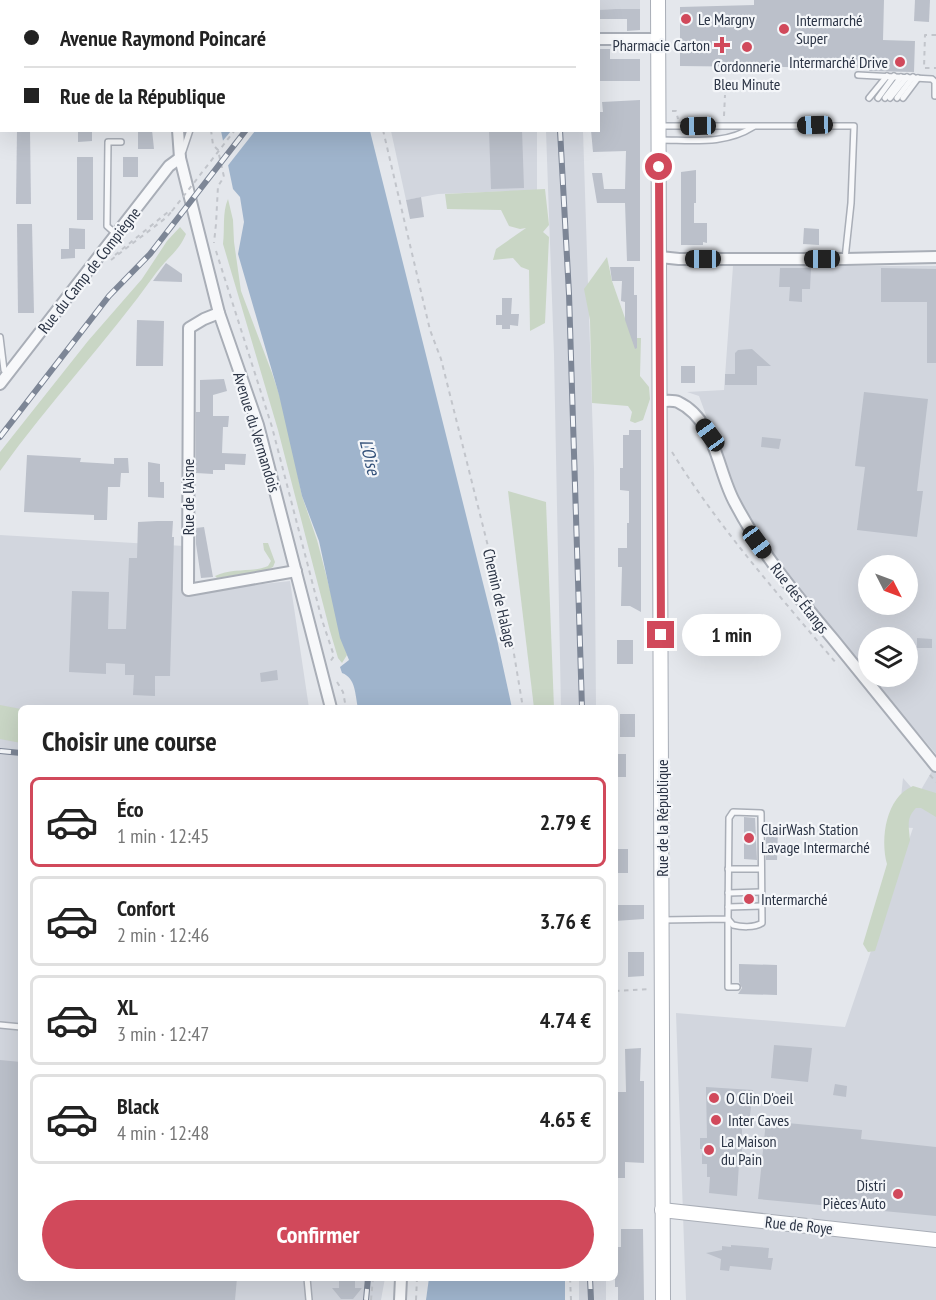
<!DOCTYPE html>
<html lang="fr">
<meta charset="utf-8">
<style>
:root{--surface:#fff;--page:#f6f6f6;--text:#222;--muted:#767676;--line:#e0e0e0;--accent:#d1495b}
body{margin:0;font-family:"PT Sans Narrow",sans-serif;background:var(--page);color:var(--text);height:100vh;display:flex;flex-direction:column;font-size:22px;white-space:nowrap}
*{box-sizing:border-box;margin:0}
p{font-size:20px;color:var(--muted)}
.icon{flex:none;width:33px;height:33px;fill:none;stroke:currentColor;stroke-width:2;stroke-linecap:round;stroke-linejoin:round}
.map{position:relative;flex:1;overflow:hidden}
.drawer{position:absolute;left:18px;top:705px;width:600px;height:576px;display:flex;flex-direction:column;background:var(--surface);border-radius:9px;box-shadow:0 6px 24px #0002}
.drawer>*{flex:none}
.hud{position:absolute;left:0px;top:0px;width:600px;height:132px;box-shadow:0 6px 24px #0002;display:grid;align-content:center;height:132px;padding:0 24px;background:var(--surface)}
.needle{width:39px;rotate:132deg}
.controls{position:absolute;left:858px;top:555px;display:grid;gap:12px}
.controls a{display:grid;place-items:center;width:60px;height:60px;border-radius:50%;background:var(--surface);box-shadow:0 6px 24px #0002;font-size:30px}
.end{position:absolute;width:27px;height:27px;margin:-14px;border:8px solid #d1495b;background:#fff;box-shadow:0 0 0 3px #fff}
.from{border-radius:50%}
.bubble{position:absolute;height:42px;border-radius:21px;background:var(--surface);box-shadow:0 6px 24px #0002;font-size:20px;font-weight:700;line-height:42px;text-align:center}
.car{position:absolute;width:18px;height:36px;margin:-18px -9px;border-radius:8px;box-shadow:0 0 4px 2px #0007;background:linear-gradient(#222 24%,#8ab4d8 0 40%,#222 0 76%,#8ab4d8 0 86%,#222 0)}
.hud b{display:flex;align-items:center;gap:21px;height:57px;font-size:22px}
.hud b+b{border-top:2px solid var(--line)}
.hud i{width:15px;height:15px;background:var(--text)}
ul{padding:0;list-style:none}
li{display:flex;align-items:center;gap:18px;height:90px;margin:0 12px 9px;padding:0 12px;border:3px solid var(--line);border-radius:9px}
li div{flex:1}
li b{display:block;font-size:22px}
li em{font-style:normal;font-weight:700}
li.current{border-color:var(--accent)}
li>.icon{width:54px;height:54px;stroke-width:1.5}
h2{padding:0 24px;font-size:27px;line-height:72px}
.primary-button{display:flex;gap:12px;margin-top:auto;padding:12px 24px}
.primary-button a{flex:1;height:69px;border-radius:36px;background:var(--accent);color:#fff;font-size:24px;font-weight:700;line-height:69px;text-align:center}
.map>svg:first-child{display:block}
</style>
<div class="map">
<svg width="936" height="1300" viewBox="0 0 936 1300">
<rect width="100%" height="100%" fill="#e4e7ec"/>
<g fill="#d2d6de" fill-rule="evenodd">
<path d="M529,0h111v9l-41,1 -1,-8z"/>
<path d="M391,131h146v59l-99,4 -32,6z"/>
<path d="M546,131h37l11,338 2,239h-35l-7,-353z"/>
<path d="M733,266h203v488l-66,-77 38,-1v-38h-40v36l-89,-106 -23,-34 -23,-45 -34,-93 -12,-4 37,-2zM868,566h40v38h-40z"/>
<path d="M0,535l184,11 1,47 105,-12 19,127h-288v570h364l-4,22h-381z"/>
<path d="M936,764v536h-250l-10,-287 169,14 68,-199 -15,-1 5,-49 15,17z"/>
<rect x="579" y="1278" width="27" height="22"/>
</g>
<g fill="#c9d6c5">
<path d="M545,189l4,36 -6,7 6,5 -4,86 -15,8 -1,-61 -8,-3 -8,-9 -20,2 3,-11 30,-21 -6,1 -11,-3 -8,-16 -54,-1 -2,-15z"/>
<path d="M228,199l5,21 1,22 7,49 31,82 13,39 17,84 15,44 30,115 -5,8 -4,-5 -8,-27 -52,-201 -55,-186c2,-15 -1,-31 5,-45z"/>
<path d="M180,227l6,7c-7,17 -19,24 -30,39 -49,69 -107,129 -156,198v-19l88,-111 54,-62 25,-38z"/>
<path d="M607,257l5,24 20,57h9l-1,38 9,11 1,12 -7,21 -8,3 -5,-2 2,-9 -4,-6 -36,-3 -2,-83 -6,-31z"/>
<path d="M508,491l38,11 8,206h-20z"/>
<path d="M263,543h5l7,19 -2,5 -6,3 -50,8 -2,-2c17,-9 37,-3 53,-10l3,-5 -7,-11z"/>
<path d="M0,705l21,4v34l-21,-4z"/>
<path d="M913,786l23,7v24l-15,-9h-5c-10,10 -7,18 -6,32l-35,111 -7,1 -5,-8 24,-80c-7,-26 -1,-67 26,-78z"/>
</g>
<g fill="#9fb4cc">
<path d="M221,131h149l127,508 15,69h-154c-3,-13 -2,-30 -16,-35l-2,-6 9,-7 -9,-22 -21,-97 -17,-45 -23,-101 -41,-141 6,-32 -4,-25 -7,-8z"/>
<path d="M429,1278h136v22h-139z"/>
</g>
<path fill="#e4e7ec" d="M231,131h24l-29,37 -5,-25z"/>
<g fill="#bbc0ca">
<path d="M754,0h130l-1,40 32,1 -1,31 -45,-1v-3l-189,-2v-59l74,-2z"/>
<path d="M915,0h15l-1,22 -15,-1z"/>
<path d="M616,9h24v21l-13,1v-12h-29v-9z"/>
<path d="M598,49h12v10h30v22h-42z"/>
<path d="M640,100v161h-13l-2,-58h-28l-5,-30h10l2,16h21l1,-38 -33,1 -2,-22h7v-18h5l-1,-10z"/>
<path d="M17,130h13l1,74h-15z"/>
<path d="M78,130h14v11l-14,1z"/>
<path d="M138,130h14l2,19h-16z"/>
<path d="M489,130h33l2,58 -33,1z"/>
<rect x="77" y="157" width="16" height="63"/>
<rect x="123" y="157" width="15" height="20"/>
<path d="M696,170v33h-2v20h13v20l-4,-1v3h-22v-73z"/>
<path d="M421,197l3,20 -14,2 -4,-19z"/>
<path d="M17,224h15l2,89h-16z"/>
<path d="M69,228l16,1v20h-10v9l-14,1v-10h8z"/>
<path d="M804,228l15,1v16l-16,-1z"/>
<path d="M166,263l16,11v8l-29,-1z"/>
<path d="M610,267h24v28h3v53l-2,1 -10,-29v-18l-4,-1 1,-20h-10z"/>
<path d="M780,268h31l-1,21h-8v13l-13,-1 1,-14h-11z"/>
<path d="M881,268l55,1v94h-9v-61h-46z"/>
<path d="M502,298h10l-1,16h8l-1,12 -8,-1v4h-8v-4h-6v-10h6z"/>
<path d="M137,320l27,1 -1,45h-27z"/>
<path d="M752,349l19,17h-14v19h-32v-11h10v-21l3,-3z"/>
<rect x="681" y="366" width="14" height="17"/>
<path d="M224,379l3,12 -14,4v21h16l-1,11h-5l-1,26 24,1 -1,11 -20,-1v6h-12v4l-17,-1v-61h4v-32z"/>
<path d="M864,392l64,7 -11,92h6l-6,46 -60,-7 8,-63 -10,-1z"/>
<path d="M629,430h12v182l-11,-6h-9l1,-39h-4v-19h9v-25h2v-32l-9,-1v-22h3v-33h6z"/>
<path d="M762,437l19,2 -2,10 -18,-2z"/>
<path d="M27,455l54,3 -1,4 34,2v-6h14l1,15h-8l-1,14h-12l-1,33h-13v-5l-70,-3z"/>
<path d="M148,462l12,2v18h4v16l-16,-1z"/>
<path d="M157,521h16l-1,16h2l-4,139h-15v20l-22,-1 1,-20h-9v-11l-19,-1v11l-37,-2 3,-81 37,1 -1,37h18l3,-71h8l1,-36z"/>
<path d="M204,527l9,50 -12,1 -5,-34v-16z"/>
<path d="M917,638l15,1v9h-15z"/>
<rect x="617" y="640" width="16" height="24"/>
<path d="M277,670l1,10 -17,2 -1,-9z"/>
<rect x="620" y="714" width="15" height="23"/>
<rect x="615" y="754" width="11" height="23"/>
<path d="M744,817l11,1 2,42 -13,-1z"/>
<path d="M766,829h12l-1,31h-11z"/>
<rect x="615" y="849" width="13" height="24"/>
<path d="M615,905h29v14l-29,2z"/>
<path d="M628,952h16v24l-16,1z"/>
<path d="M739,964l38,1v30l-39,-1 4,-6 -3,-6z"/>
<path d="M774,1045l38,3 -4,34 -37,-4z"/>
<path d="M641,1048l-1,33h4v82l-19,-1v16h-10v-86h11l-1,-43z"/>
<path d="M0,1060l21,2v216h216l-2,22h-235z"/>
<path d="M835,1084l12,2 -1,11 -13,-2z"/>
<path d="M706,1087l47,3 -4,34h-7v39h-3l-2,33 -28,-3 1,-16h-3v-13h-5v-15h-2v-11h7z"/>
<path d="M766,1121l96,9 -1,9 75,8v69l-178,-17z"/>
<path d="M621,1229h22l1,71h-26v-13h-3v-40h6z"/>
<path d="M731,1245l38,3 -1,10h5l-2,12 -41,-4 -1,5 -9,-1 1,-11 -15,-6 16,-3v-4l9,1z"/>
<path d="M339,1278h16v10h7l-9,11h-12l-9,-11h7z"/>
</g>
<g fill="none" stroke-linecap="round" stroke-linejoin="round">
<g stroke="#a9aeb7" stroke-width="8">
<g id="service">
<path d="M182,0v2"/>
<path d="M858,75l74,4 3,3v14"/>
<path d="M869,98l18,-22"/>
<path d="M878,98l16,-22"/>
<path d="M885,98l16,-21"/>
<path d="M890,98l17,-21"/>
<path d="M897,98l16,-21"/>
<path d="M903,98l15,-20"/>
<path d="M659,126h195l-3,77 -6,56"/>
<path d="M659,140c33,0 66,5 94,-13"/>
<path d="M183,151l7,-21"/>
<path d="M116,234l-9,-8 1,-84h13"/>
<path d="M0,337l4,33 4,3"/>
<path d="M728,869h33"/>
<path d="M728,893l33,-1"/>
<path d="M728,907l34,-1"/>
<path d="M728,919v68h9"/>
<path d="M662,920l66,-1 1,-101 4,-6 28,1 1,110c-8,5 -21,4 -29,2l-5,-6"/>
<path d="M0,1025l21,2"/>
<path d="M307,1278l2,22"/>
</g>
</g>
<g stroke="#a9aeb7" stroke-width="14">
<g id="minor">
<path d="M163,0l1,2"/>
<path d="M0,7h2"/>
<path d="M598,39h60"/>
<path d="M178,130l2,28 39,155 39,112 73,283"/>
<path d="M660,257l19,2h166l91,-2"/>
<path d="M219,313l-15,6 -15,9 -1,262 108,-19"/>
<path d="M0,384l169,-218 11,-8"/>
<path d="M661,401c5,0 13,-1 17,1 38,18 39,69 57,101 26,50 62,93 98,136 34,42 69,85 103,127"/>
<path d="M400,1300l1,-22"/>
</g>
</g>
<g stroke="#a9aeb7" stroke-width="16">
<g id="secondary">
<path d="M658,0l5,1300"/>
<path d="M662,1210l274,30"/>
</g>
</g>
<g stroke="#c2c5cb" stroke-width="2" stroke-dasharray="4.5 4.5" stroke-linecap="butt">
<path d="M198,0v2"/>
<path d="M479,0v2"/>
<path d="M335,2l1,-2"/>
<path d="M365,2v-2"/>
<path d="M936,35h-11l-1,33h12"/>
<path d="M672,111h4l2,8"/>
<path d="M724,116l1,-21"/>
<path d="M211,130l2,15 5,5 6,27 -6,9 -2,38 -2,19"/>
<path d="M383,130l47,200 11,29 71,283 11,66"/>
<path d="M216,251l56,176 50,193 12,36 -4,6"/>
<path d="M115,255l53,-43 4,-1"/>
<path d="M111,260l56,-43 5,-6"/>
<path d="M672,452c47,76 107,143 164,211"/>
<path d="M337,682l6,10 3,16"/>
<path d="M930,775l6,7"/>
<path d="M615,991l35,-2"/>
<path d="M570,1278l1,22"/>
<path d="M371,1300l2,-22"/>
<path d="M416,1300l1,-22"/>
</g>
<use href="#service" stroke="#f7f8fa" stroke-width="5"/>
<use href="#minor" stroke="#f7f8fa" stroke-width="10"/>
<use href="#secondary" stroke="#fff" stroke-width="14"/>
<g stroke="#7d8696" stroke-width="6">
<g id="rail">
<path d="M552,0v2"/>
<path d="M346,2l1,-2"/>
<path d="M560,130l9,164 13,414"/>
<path d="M0,437l109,-141 41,-42 96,-124"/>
<path d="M0,751l21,2"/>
<path d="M590,1278l1,22"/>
<path d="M366,1300l2,-22"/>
</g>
</g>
<use href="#rail" stroke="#f4f6f9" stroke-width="4" stroke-dasharray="11" stroke-linecap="butt"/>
<path stroke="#c2c5cb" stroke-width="2" stroke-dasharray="4.5 4.5" stroke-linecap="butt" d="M172,211l63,-81"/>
</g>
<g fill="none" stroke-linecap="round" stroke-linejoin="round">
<path stroke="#d1495b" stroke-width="8" d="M659,167l2,468"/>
</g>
<g fill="#d1495b" stroke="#f4f6f9" stroke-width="2">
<circle cx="686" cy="19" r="6"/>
<circle cx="784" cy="29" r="6"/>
<path d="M719 36h6v6h6v6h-6v6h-6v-6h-6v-6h6z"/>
<circle cx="747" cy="47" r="6"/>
<circle cx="900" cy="62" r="6"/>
<circle cx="749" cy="838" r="6"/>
<circle cx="749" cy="899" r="6"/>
<circle cx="714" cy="1098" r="6"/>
<circle cx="716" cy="1120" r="6"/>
<circle cx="709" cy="1150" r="6"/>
<circle cx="898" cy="1194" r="6"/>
</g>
<g text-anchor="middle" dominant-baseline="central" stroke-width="4.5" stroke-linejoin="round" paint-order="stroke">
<g font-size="16" fill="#2b3445" stroke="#f4f6f9" text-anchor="start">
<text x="698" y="19">Le Margny</text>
<text x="796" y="20">Intermarché<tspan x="796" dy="18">Super</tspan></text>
<text x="710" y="45" text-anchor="end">Pharmacie Carton</text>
<text x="888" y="62" text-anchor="end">Intermarché Drive</text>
<text x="747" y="66" text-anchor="middle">Cordonnerie<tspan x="747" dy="18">Bleu Minute</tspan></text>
<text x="761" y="829">ClairWash Station<tspan x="761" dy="18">Lavage Intermarché</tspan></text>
<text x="761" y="899">Intermarché</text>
<text x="726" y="1098">O Clin D'oeil</text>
<text x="728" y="1120">Inter Caves</text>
<text x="721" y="1141">La Maison<tspan x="721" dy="18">du Pain</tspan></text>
<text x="886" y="1185" text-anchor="end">Distri<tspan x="886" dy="18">Pièces Auto</tspan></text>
</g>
<g font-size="16" fill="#2b3445" stroke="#f4f6f9">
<text transform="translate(89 270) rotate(-52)">Rue du Camp de Compiègne</text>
<text transform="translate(257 432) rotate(73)">Avenue du Vermandois</text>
<text transform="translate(188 497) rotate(-90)">Rue de l'Aisne</text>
<text transform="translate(500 598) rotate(77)">Chemin de Halage</text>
<text transform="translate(800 598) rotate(52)">Rue des Étangs</text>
<text transform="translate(662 818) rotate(-90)">Rue de la République</text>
<text transform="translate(799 1225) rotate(6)">Rue de Roye</text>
</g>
<g font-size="18" font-style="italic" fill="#34527a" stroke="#f4f6f9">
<text transform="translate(370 457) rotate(76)">L'Oise</text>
</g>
</g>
</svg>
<div class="controls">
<a><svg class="needle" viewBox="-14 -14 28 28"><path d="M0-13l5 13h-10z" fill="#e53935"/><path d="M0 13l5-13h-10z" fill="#767676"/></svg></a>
<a><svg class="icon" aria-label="layers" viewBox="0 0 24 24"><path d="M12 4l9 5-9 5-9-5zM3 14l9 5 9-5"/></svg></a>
</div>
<i class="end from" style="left:659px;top:167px"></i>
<i class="end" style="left:661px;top:635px"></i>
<div class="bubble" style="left:682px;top:614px;width:99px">1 min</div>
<i class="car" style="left:815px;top:125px;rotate:268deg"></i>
<i class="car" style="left:698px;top:126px;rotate:269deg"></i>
<i class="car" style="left:703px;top:259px;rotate:270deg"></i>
<i class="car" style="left:822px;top:259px;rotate:270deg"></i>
<i class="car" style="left:710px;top:435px;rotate:324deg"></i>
<i class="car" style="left:757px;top:542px;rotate:144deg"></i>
<div class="hud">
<b><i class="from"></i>Avenue Raymond Poincaré</b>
<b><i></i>Rue de la République</b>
</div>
<section class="drawer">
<h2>Choisir une course</h2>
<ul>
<li class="current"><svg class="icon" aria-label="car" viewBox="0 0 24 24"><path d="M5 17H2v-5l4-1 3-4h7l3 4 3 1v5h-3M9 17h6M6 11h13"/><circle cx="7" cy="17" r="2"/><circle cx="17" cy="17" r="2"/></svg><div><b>Éco</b><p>1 min · 12:45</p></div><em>2.79 €</em></li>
<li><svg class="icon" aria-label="car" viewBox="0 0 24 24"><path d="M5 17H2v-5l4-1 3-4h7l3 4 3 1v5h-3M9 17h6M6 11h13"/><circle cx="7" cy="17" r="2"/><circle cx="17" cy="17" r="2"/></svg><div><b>Confort</b><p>2 min · 12:46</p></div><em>3.76 €</em></li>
<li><svg class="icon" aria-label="car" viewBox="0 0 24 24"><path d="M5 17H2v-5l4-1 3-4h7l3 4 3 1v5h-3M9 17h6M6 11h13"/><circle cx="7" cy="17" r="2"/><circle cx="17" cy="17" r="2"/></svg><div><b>XL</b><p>3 min · 12:47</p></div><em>4.74 €</em></li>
<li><svg class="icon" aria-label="car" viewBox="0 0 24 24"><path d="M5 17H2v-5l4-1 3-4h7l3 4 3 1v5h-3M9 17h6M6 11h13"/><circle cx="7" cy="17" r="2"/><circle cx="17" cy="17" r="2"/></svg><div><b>Black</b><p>4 min · 12:48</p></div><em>4.65 €</em></li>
</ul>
<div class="primary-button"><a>Confirmer</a></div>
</section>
</div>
